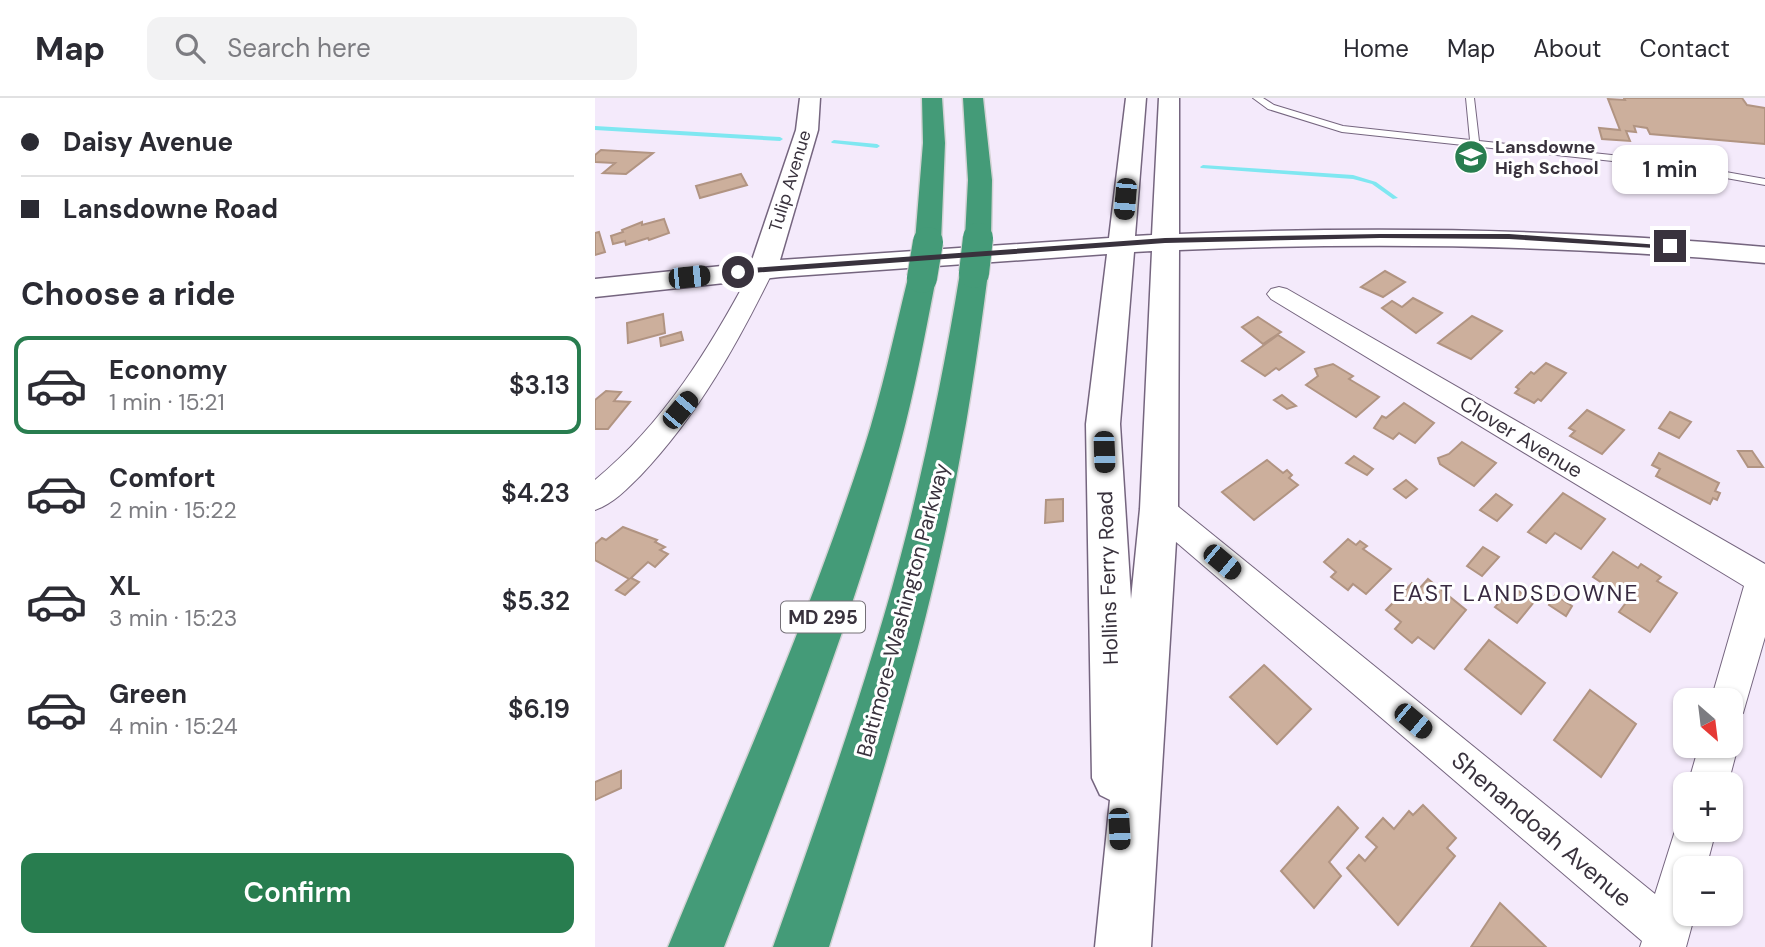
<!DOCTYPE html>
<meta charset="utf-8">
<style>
:root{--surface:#fff;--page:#f2f2f3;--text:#2b2b33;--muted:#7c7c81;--line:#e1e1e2;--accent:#287d4f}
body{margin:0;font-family:"DM Sans",sans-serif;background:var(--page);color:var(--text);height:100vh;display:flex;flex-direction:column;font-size:26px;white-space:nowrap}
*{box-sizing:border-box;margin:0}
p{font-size:23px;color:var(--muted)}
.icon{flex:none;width:38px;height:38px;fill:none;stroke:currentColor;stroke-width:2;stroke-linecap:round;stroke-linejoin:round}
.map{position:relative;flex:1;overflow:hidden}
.sheet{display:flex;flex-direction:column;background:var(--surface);width:595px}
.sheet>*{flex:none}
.guide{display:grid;align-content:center;height:154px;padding:0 21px;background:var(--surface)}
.needle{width:46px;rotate:152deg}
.buttons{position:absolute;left:1078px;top:590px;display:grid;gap:14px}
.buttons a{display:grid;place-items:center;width:70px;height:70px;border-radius:14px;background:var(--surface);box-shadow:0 2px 5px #0004;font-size:35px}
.end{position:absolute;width:32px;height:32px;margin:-16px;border:9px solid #39323d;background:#fff;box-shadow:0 0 0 4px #fff}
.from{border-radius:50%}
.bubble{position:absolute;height:49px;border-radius:14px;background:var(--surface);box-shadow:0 2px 5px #0004;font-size:23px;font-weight:600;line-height:49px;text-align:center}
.car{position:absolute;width:21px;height:42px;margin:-21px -10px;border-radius:9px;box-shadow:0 0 5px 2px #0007;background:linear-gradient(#222 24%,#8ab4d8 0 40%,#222 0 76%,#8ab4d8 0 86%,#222 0)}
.guide b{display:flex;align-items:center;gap:24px;height:66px;font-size:26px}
.guide b+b{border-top:2px solid var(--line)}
.guide i{width:18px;height:18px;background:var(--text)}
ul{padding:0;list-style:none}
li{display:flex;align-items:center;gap:21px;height:98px;margin:0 14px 10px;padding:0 7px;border:4px solid transparent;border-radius:14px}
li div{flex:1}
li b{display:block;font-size:26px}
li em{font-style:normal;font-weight:600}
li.active{border-color:var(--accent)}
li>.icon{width:63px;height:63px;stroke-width:1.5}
h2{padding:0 21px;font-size:32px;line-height:84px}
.action{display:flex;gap:14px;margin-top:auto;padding:14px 21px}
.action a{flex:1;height:80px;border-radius:14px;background:var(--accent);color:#fff;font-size:28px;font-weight:600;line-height:80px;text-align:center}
header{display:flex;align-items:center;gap:42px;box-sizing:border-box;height:98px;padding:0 35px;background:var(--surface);border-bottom:2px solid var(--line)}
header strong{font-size:33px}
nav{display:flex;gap:38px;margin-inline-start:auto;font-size:24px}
.search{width:490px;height:63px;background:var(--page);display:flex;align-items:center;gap:18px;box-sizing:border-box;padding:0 24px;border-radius:14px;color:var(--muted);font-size:26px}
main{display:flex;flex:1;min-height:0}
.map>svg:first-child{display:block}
</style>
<header>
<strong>Map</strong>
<div class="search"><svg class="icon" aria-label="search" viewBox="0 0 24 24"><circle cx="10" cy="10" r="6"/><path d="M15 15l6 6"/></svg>Search here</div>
<nav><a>Home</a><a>Map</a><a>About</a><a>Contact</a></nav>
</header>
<main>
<section class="sheet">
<div class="guide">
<b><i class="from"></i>Daisy Avenue</b>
<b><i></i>Lansdowne Road</b>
</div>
<h2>Choose a ride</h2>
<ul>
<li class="active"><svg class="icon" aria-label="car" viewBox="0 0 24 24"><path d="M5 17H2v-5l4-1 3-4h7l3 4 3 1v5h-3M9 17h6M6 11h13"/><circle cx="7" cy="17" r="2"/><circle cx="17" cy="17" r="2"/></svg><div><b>Economy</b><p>1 min · 15:21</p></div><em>$3.13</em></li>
<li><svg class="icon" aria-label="car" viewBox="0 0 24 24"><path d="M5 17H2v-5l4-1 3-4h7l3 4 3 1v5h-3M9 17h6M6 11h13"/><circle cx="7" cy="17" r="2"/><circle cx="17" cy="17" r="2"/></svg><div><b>Comfort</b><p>2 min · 15:22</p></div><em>$4.23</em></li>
<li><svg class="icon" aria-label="car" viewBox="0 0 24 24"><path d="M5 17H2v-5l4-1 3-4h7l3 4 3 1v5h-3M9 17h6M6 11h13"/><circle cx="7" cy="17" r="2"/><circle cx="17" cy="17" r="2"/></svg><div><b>XL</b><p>3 min · 15:23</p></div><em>$5.32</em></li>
<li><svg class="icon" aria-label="car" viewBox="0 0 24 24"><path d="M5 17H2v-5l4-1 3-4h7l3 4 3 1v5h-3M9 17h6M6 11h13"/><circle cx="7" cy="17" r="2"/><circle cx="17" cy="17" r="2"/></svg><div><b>Green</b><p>4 min · 15:24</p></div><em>$6.19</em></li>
</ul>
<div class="action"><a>Confirm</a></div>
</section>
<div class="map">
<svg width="1170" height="849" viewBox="0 0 1170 849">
<rect width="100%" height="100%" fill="#f4eafb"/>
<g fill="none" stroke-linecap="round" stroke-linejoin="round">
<g fill="#7fe7f1" fill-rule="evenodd">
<path d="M0,28l185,11 3,2 -3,2 -185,-11z"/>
<path d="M239,42l43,4 3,2 -3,2 -45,-5 -1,-1z"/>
<path d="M608,67l150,10 23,7 22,16 -5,1 -21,-15 -19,-5 -152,-11 -1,-1z"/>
</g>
</g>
<g fill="#ccaf9c" stroke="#b19482" stroke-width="2">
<path d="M1029,0h118l5,7 18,3v36l-115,-10 -3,-6 -13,-2 2,6 -10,-1 4,10 -28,-2 -3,-11 21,2 -12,-31 17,1z"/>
<path d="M6,52l52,3 -27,21 -23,-1 12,-10 -20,-1v-7z"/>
<path d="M146,76l6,11 -47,13 -4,-12z"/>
<path d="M69,121l5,14 -20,7 -1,-2 -22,7 -1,-4 -12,3 -2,-8 12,-4 -1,-2 20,-8v3z"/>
<path d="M4,134l6,20 -10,3v-22z"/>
<path d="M790,173l20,11 -22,15 -22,-10z"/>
<path d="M818,200l29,15 -26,20 -34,-25 10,-7 10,6z"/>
<path d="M68,216l2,19 -37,10 -1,-20z"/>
<path d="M877,218l30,15 -31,28 -33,-16z"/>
<path d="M663,219l23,15 -18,12 -21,-17z"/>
<path d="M86,234l2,8 -22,6 -1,-8z"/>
<path d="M683,237l26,17 -25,18 -3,-2 -11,8 -23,-15z"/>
<path d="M951,265l20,10 -25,28 -3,-2 -4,4 -19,-10 4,-4 -3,-2 15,-15 3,2z"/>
<path d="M738,266l20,12 -4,3 30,18 -23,20 -50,-32 12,-9 -3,-7z"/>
<path d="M11,293l15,1 -7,9 16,1 -22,27h-13v-29z"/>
<path d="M687,297l14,11 -9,3 -13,-9z"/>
<path d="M809,305l30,20 -19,20 -16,-10 -6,6 -19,-11 8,-12 4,2z"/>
<path d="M992,312l37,20 -22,24 -32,-18 5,-5 -6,-3z"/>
<path d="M1075,314l21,10 -12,16 -20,-10z"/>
<path d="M867,344l34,21 -22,23 -34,-22 -2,-6 11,-4z"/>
<path d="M1143,353h14l11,16h-15z"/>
<path d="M1064,355l60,30 -4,8 5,2 -3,7 -4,-2 -3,6 -54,-28 4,-7 -8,-4z"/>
<path d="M759,358l19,13 -6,6 -21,-12z"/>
<path d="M672,362l16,13 4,-3 5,5 -3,3 9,7 -44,35 -32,-28z"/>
<path d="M811,382l11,9 -11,9 -12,-9z"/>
<path d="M968,395l42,26 -24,30 -26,-16 -9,10 -18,-11z"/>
<path d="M901,396l16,11 -15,16 -17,-11z"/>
<path d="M468,401v22l-18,2 1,-23z"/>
<path d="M28,429l34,13 -2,2 10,5 -5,3 8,4 -13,13 -7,-5 -17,16 8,4 -14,13 -9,-5 13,-11 -34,-19v-16l7,-6 4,2z"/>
<path d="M753,441l8,6 4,-4 7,5 -4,3 28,20 -25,25 -13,-10 -5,6 -17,-13 5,-5 -12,-10z"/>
<path d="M888,449l16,10 -17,19 -15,-10z"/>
<path d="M1018,454l25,16 3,-4 20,13 -4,4 20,12 -27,39 -31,-20 9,-12 -35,-23z"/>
<path d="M833,481l38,31 -32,39 -16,-12 -6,6 -17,-14 6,-7 -15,-12 26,-27 7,6z"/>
<path d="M918,489l21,15 -17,21 -22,-16z"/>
<path d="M960,497l17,11 -6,10 -17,-11z"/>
<path d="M894,542l56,43 -24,31 -56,-45z"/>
<path d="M669,567l47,44 -34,35 -47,-47z"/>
<path d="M995,592l46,34 -35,53 -47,-37z"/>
<path d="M26,673v17l-26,12v-18z"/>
<path d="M828,707l33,33 -9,10 8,8 -57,69 -51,-57 12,-13 6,6 12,-14 -11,-10 17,-19 11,11 15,-18 4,4z"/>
<path d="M743,709l20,21 -29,34 12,14 -27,32 -33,-37z"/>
<path d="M905,805l46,44h-75z"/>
</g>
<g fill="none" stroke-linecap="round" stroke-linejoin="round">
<g stroke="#75657f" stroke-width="2">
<path id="service" d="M658,0h10l11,7 69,21 127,14 -4,-42h8l5,43 180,19 106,19v6l-106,-19 -317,-34 -74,-23z"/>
</g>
<g stroke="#75657f" stroke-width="2">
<g id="minor">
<path d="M168,164l8,2 3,5c-36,74 -76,146 -133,206 -13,13 -28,29 -46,35v-30c69,-57 115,-132 157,-211l3,-5z"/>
<path d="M684,189l8,2 478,275v73l-22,76 -12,5v-18h-20l33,-114 -473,-287 -4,-5 4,-5z"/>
<path d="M564,398l11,4 485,394 25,-79 5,-2v17h31l-10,38h-21v46h10l-9,33h-46l2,-6 -494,-423 -5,-9 5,-9z"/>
<path d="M1136,634l7,14 -10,38h-40l11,-38h32z"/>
</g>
</g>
<g stroke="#75657f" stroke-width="3">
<path id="tertiary" d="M205,0h20l-2,32 -38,130 329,-22 17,-140h20l-11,138 17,-1 7,-137h20v136c196,-8 390,-5 586,13v16c-196,-18 -390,-21 -586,-13l-1,259 -27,438h-56l15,-147 -10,-5 -8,-17 -6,-354 21,-170 -327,23 -185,20v-18l156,-16 45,-133zM557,153l-12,258 -9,90 -11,-175 14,-172z"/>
</g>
<g stroke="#d3d2d4" stroke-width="3">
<g id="motorway">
<path d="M327,0h20l3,45 -4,99 -4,6 -9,2 -9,-2 -4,-6 8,-99z"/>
<path d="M368,0h20l9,82 -1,58 -4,6 -9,2 -9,-2 -4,-6 3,-58z"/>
<path d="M379,167l10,2 4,6c-11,86 -24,171 -42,256 -30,141 -74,280 -117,418h-56c49,-138 99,-277 135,-419 21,-85 38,-169 52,-255l4,-6z"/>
<path d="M327,172l10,2 4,6c-11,56 -21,112 -36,167 -46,171 -112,337 -176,502h-56c68,-165 141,-329 196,-499 18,-56 30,-113 44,-170l4,-6z"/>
</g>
</g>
<use href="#service" fill="#fff" fill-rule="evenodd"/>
<use href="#minor" fill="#fff" fill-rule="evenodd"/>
<use href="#tertiary" fill="#fff" fill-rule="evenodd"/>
<use href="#motorway" fill="#449b78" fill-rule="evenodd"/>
<g stroke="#d3d2d4" stroke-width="32" stroke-linecap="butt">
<g id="motorway-bridge">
<path d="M379,175l4,-35"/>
<path d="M327,180l6,-36"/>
</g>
</g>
<use href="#motorway-bridge" stroke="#449b78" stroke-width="30"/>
</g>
<path fill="#39323d" d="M785,136h129l165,12 -4,3 -161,-10 -129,-1 -215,5 -427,31 -4,-2 4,-3 427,-31z"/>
<defs>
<g id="school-disc" transform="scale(1.75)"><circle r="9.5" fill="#287d4f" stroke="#fff"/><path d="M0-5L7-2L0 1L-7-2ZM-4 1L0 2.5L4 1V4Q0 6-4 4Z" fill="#fff"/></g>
</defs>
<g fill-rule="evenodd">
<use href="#school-disc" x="876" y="59"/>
</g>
<g text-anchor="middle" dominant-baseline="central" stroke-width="6" stroke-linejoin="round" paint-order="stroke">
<g font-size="18" font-weight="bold" fill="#39323d" stroke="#fff" text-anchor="start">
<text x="900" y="49">Lansdowne<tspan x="900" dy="21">High School</tspan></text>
</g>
<g font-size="18" fill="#39323d" stroke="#fff">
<text transform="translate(195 83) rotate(-73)">Tulip Avenue</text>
</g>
<rect fill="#fff" stroke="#747077" stroke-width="2" x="186" y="503.5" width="84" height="31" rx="5"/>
<g font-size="19" font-weight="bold" fill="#39323d">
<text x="228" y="519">MD 295</text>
</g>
<g font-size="21" fill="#39323d" stroke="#fff">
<text transform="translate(926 339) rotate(31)">Clover Avenue</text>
<text transform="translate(513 480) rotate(-92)">Hollins Ferry Road</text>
<text transform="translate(308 512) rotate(-75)">Baltimore-Washington Parkway</text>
</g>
<g font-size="23" letter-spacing="2" fill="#392b41" stroke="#fff">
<text x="921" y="495">EAST LANDSDOWNE</text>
</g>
<g font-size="24" fill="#39323d" stroke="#fff">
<text transform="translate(947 731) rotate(40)">Shenandoah Avenue</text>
</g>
</g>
</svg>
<div class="buttons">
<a><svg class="needle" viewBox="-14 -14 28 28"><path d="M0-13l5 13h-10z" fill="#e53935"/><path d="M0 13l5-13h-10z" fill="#7c7c81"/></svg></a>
<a>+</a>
<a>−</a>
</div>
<i class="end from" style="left:143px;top:174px"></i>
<i class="end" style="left:1075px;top:148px"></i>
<div class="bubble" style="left:1017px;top:47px;width:116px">1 min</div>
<i class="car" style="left:530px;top:101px;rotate:185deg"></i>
<i class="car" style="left:94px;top:179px;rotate:84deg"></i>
<i class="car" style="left:85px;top:312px;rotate:40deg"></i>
<i class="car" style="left:509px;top:354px;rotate:178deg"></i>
<i class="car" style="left:627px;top:464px;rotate:130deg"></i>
<i class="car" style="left:818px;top:623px;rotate:130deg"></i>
<i class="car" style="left:524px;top:731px;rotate:177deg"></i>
</div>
</main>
